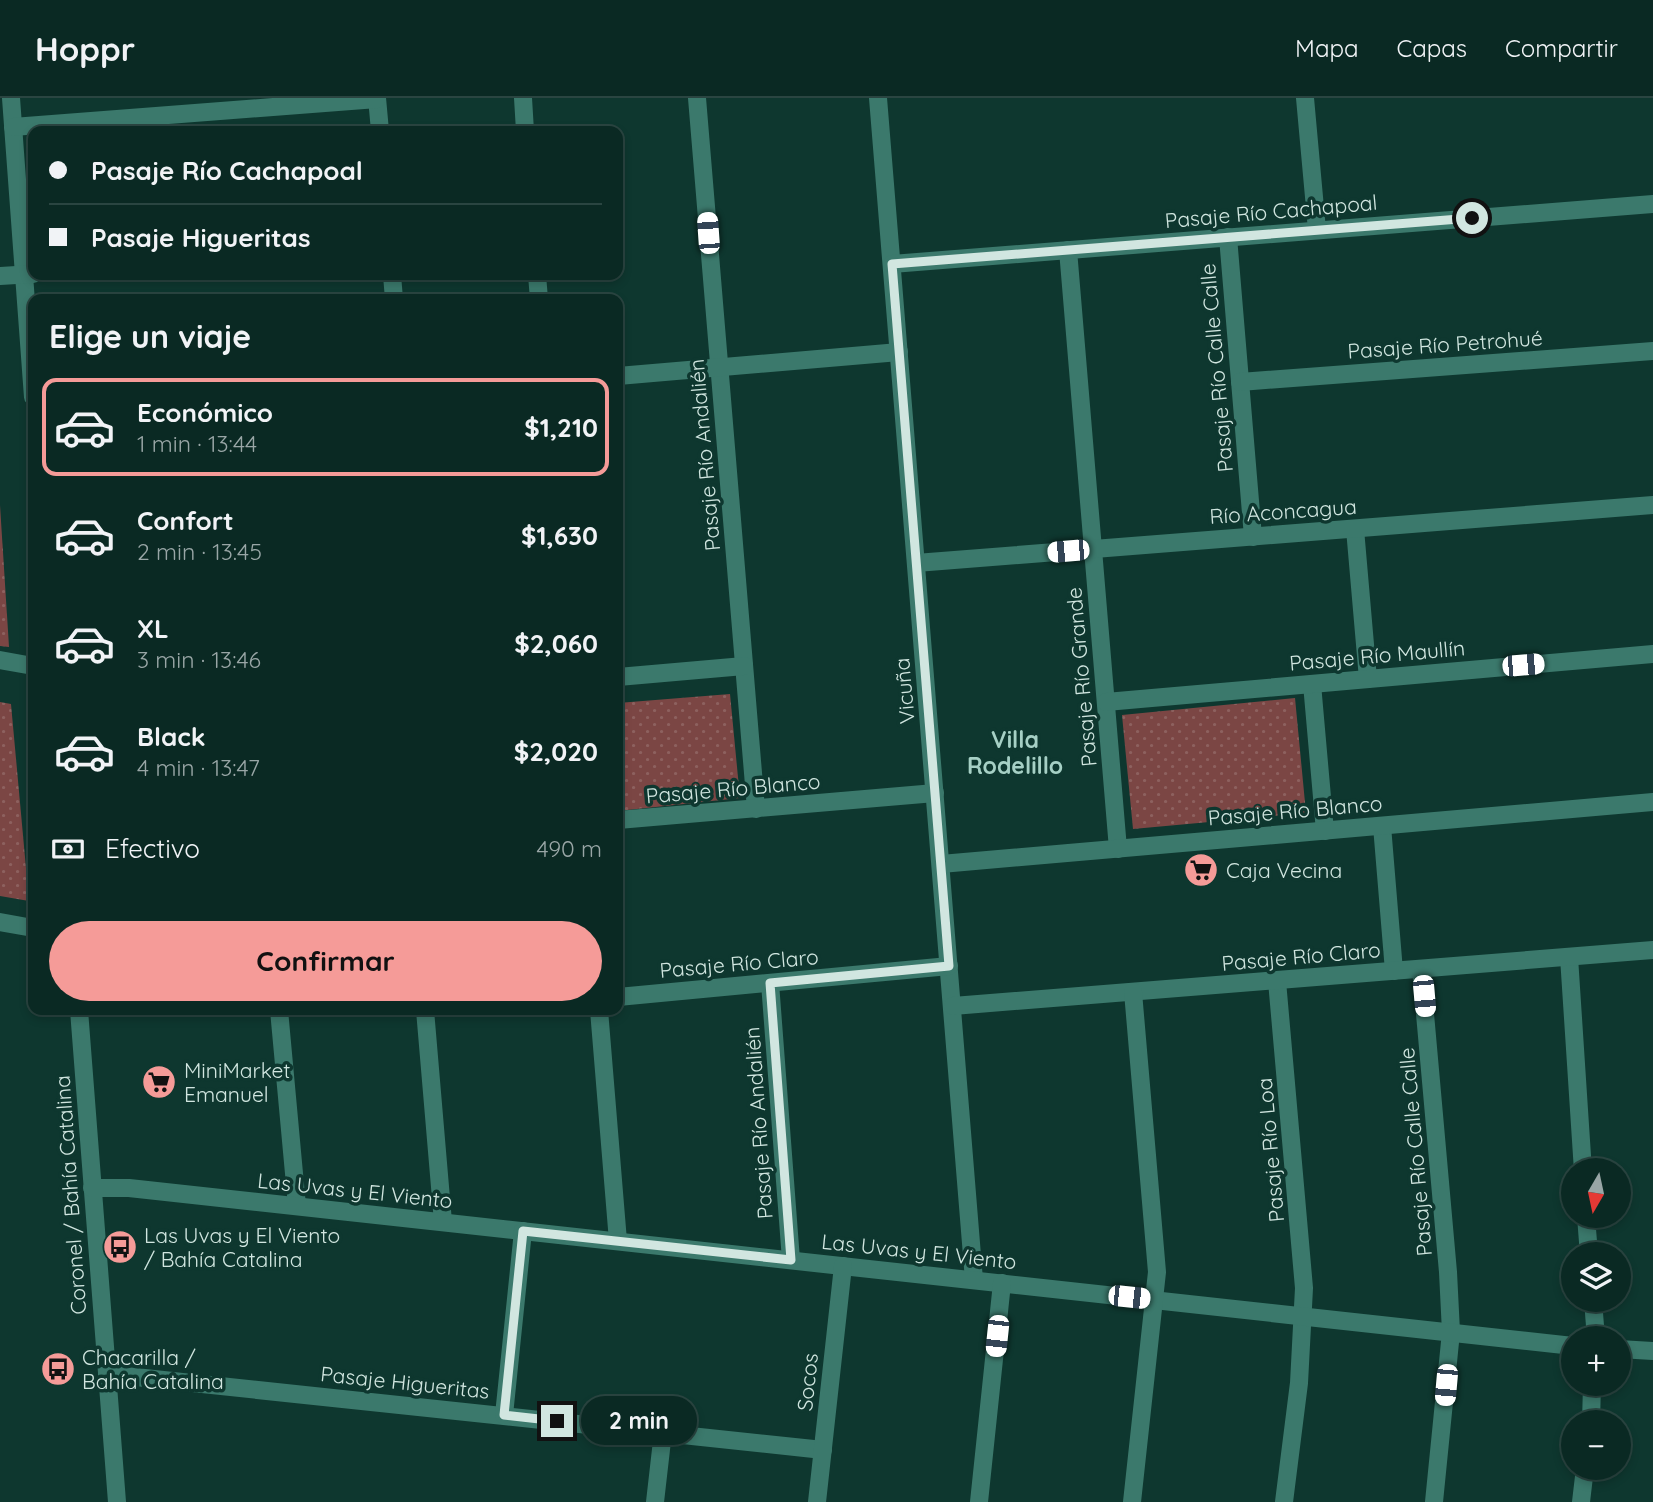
<!DOCTYPE html>
<html lang="es">
<meta charset="utf-8">
<style>
:root{--surface:#0a2923;--page:#183530;--text:#f1f3f6;--muted:#99a6a6;--line:#2a4541;--accent:#f59b98}
body{margin:0;font-family:Quicksand,sans-serif;background:var(--page);color:var(--text);height:100vh;display:flex;flex-direction:column;font-size:26px;white-space:nowrap}
*{box-sizing:border-box;margin:0}
p{font-size:23px;color:var(--muted)}
.icon{flex:none;width:38px;height:38px;fill:none;stroke:currentColor;stroke-width:2;stroke-linecap:round;stroke-linejoin:round}
.map{position:relative;flex:1;overflow:hidden}
.panel{position:absolute;left:28px;top:196px;width:595px;height:721px;display:flex;flex-direction:column;background:var(--surface);border-radius:14px;box-shadow:0 4px 10px #0003,0 0 0 2px var(--line)}
.panel>*{flex:none}
.hud{position:absolute;left:28px;top:28px;width:595px;height:154px;border-radius:14px;box-shadow:0 4px 10px #0003,0 0 0 2px var(--line);display:grid;align-content:center;height:154px;padding:0 21px;background:var(--surface)}
.needle{width:46px;rotate:189deg}
.fabs{position:absolute;left:1561px;top:1060px;display:grid;gap:14px}
.fabs a{display:grid;place-items:center;width:70px;height:70px;border-radius:50%;background:var(--surface);box-shadow:0 4px 10px #0003,0 0 0 2px var(--line);font-size:35px}
.end{position:absolute;width:32px;height:32px;margin:-16px;border:9px solid #d1e6e0;background:#111;box-shadow:0 0 0 4px #111}
.from{border-radius:50%}
.bubble{position:absolute;height:49px;border-radius:24px;background:var(--surface);box-shadow:0 4px 10px #0003,0 0 0 2px var(--line);font-size:23px;font-weight:700;line-height:49px;text-align:center}
.car{position:absolute;width:21px;height:42px;margin:-21px -10px;border-radius:9px;box-shadow:0 0 5px 2px #0007;background:linear-gradient(#fff 24%,#345 0 40%,#fff 0 76%,#345 0 86%,#fff 0)}
.hud b{display:flex;align-items:center;gap:24px;height:66px;font-size:26px}
.hud b+b{border-top:2px solid var(--line)}
.hud i{width:18px;height:18px;background:var(--text)}
ul{padding:0;list-style:none}
li{display:flex;align-items:center;gap:21px;height:98px;margin:0 14px 10px;padding:0 7px;border:4px solid transparent;border-radius:14px}
li div{flex:1}
li b{display:block;font-size:26px}
li em{font-style:normal;font-weight:700}
li.selected{border-color:var(--accent)}
li>.icon{width:63px;height:63px;stroke-width:1.5}
h2{padding:0 21px;font-size:32px;line-height:84px}
.pay{display:flex;align-items:center;gap:18px;height:77px;padding:0 21px;font-size:26px}
.pay p{margin-inline-start:auto}
.action{display:flex;gap:14px;margin-top:auto;padding:14px 21px}
.action a{flex:1;height:80px;border-radius:42px;background:var(--accent);color:#111;font-size:28px;font-weight:700;line-height:80px;text-align:center}
header{display:flex;align-items:center;gap:42px;box-sizing:border-box;height:98px;padding:0 35px;background:var(--surface);border-bottom:2px solid var(--line)}
header strong{font-size:33px}
nav{display:flex;gap:38px;margin-inline-start:auto;font-size:24px}
.map>svg:first-child{display:block}
</style>
<header>
<strong>Hoppr</strong>
<nav><a>Mapa</a><a>Capas</a><a>Compartir</a></nav>
</header>
<div class="map">
<svg width="1653" height="1404" viewBox="0 0 1653 1404">
<defs>
<pattern id="grass-dots" width="8" height="8" patternUnits="userSpaceOnUse" patternTransform="scale(1.75)"><rect width="8" height="8" fill="#7b4644"/><path d="M2 2h.1M6 6h.1" fill="none" stroke="#8d615f" stroke-width="1.8" stroke-linecap="round"/></pattern>
</defs>
<rect width="100%" height="100%" fill="#0e372f"/>
<g fill="url(#grass-dots)">
<path d="M0,407l9,142 -9,-1z"/>
<path d="M730,596l10,104 -122,13v-108z"/>
<path d="M1295,600l11,115 -173,16 -11,-114z"/>
<path d="M0,604l11,2 18,197 -29,-5z"/>
</g>
<g fill="none" stroke-linecap="round" stroke-linejoin="round">
<g stroke="#3b796c" stroke-width="18">
<path d="M11,0l22,299"/>
<path d="M377,0l3,33"/>
<path d="M523,0l2,33"/>
<path d="M697,0l59,711"/>
<path d="M878,0l96,1182"/>
<path d="M1305,0l12,132"/>
<path d="M13,29l364,-28"/>
<path d="M1228,139l25,300"/>
<path d="M1068,152l50,599"/>
<path d="M892,166l761,-60"/>
<path d="M392,177l2,24"/>
<path d="M537,177l2,24"/>
<path d="M0,178l33,-2"/>
<path d="M618,278l281,-24"/>
<path d="M1240,284l413,-31"/>
<path d="M1355,431l13,150"/>
<path d="M916,465l737,-58"/>
<path d="M0,562l33,6"/>
<path d="M618,579l126,-11"/>
<path d="M1312,586l13,147"/>
<path d="M1106,604l547,-48"/>
<path d="M618,722l317,-27"/>
<path d="M1382,728l12,145"/>
<path d="M941,766l712,-62"/>
<path d="M0,824l33,6"/>
<path d="M1569,859l14,214"/>
<path d="M1421,871l27,303 3,60 -17,170"/>
<path d="M1277,883l27,307 -5,95 -15,119"/>
<path d="M770,885l21,277"/>
<path d="M618,899l331,-31"/>
<path d="M953,908l700,-56"/>
<path d="M79,912l38,492"/>
<path d="M279,912l18,196"/>
<path d="M425,912l18,212"/>
<path d="M599,912l19,231"/>
<path d="M92,1090h37l1444,158"/>
<path d="M1586,1118l3,39"/>
<path d="M1593,1202l3,39"/>
<path d="M1619,1251l34,2"/>
<path d="M107,1276l716,76"/>
<path d="M504,1317l19,-184"/>
<path d="M1591,1325l1,-39"/>
<path d="M655,1404l8,-70"/>
<path d="M817,1404l26,-236"/>
<path d="M979,1404l23,-219"/>
<path d="M1132,1404l25,-230 -24,-280"/>
<path d="M1581,1404l4,-34"/>
</g>
</g>
<g fill="none" stroke-linecap="round" stroke-linejoin="round">
<path stroke="#d1e6e0" stroke-width="9" d="M557,1323l-53,-6 19,-184 268,29 -21,-277 179,-17 -57,-702 580,-46"/>
</g>
<defs>
<g id="supermarket-disc" transform="scale(1.75)"><circle r="9.5" fill="#f59b98" stroke="#0e372f"/><path d="M-6-5.5h2.5l.6 2H6L4.5 2H-2.5L-4.4-4H-6ZM-1.5 3.2a1.3 1.3 0 1 0 .1 0ZM3 3.2a1.3 1.3 0 1 0 .1 0Z" fill="#111"/></g>
<g id="bus-disc" transform="scale(1.75)"><circle r="9.5" fill="#f59b98" stroke="#0e372f"/><path d="M-5-6H5V4H4V6H2V4H-2V6H-4V4H-5ZM-3.5-4V0h7V-4ZM-3.5 1.2v1.5H-2V1.2ZM2 1.2v1.5H3.5V1.2Z" fill="#111"/></g>
</defs>
<g fill-rule="evenodd">
<use href="#supermarket-disc" x="1201" y="772"/>
<use href="#supermarket-disc" x="159" y="984"/>
<use href="#bus-disc" x="120" y="1149"/>
<use href="#bus-disc" x="58" y="1271"/>
</g>
<g text-anchor="middle" dominant-baseline="central" stroke-width="7" stroke-linejoin="round" paint-order="stroke">
<g font-size="21" fill="#d1e6e0" stroke="#0e372f">
<text transform="translate(1271 113) rotate(-5)">Pasaje Río Cachapoal</text>
<text transform="translate(1445 246) rotate(-4)">Pasaje Río Petrohué</text>
<text transform="translate(1216 270) rotate(-95)">Pasaje Río Calle Calle</text>
<text transform="translate(704 357) rotate(-95)">Pasaje Río Andalién</text>
<text transform="translate(1283 413) rotate(-4)">Río Aconcagua</text>
<text transform="translate(1377 557) rotate(-5)">Pasaje Río Maullín</text>
<text transform="translate(1081 579) rotate(-95)">Pasaje Río Grande</text>
<text transform="translate(904 593) rotate(-95)">Vicuña</text>
<text transform="translate(733 690) rotate(-5)">Pasaje Río Blanco</text>
<text transform="translate(1295 712) rotate(-5)">Pasaje Río Blanco</text>
<text transform="translate(1301 858) rotate(-5)">Pasaje Río Claro</text>
<text transform="translate(739 865) rotate(-5)">Pasaje Río Claro</text>
<text transform="translate(758 1025) rotate(-94)">Pasaje Río Andalién</text>
<text transform="translate(1270 1052) rotate(-95)">Pasaje Río Loa</text>
<text transform="translate(1415 1054) rotate(-95)">Pasaje Río Calle Calle</text>
<text transform="translate(355 1092) rotate(6)">Las Uvas y El Viento</text>
<text transform="translate(70 1097) rotate(-94)">Coronel / Bahía Catalina</text>
<text transform="translate(919 1153) rotate(6)">Las Uvas y El Viento</text>
<text transform="translate(405 1284) rotate(6)">Pasaje Higueritas</text>
<text transform="translate(807 1284) rotate(-84)">Socos</text>
</g>
<g font-size="21" fill="#d1e6e0" stroke="#0e372f" text-anchor="start">
<text x="1226" y="772">Caja Vecina</text>
<text x="184" y="972">MiniMarket<tspan x="184" dy="24">Emanuel</tspan></text>
<text x="144" y="1137">Las Uvas y El Viento<tspan x="144" dy="24">/ Bahía Catalina</tspan></text>
<text x="82" y="1259">Chacarilla /<tspan x="82" dy="24">Bahía Catalina</tspan></text>
</g>
<g font-size="23" font-weight="bold" fill="#a6d0c5" stroke="#0e372f">
<text x="1015" y="641">Villa<tspan x="1015" dy="26">Rodelillo</tspan></text>
</g>
</g>
</svg>
<div class="fabs">
<a><svg class="needle" viewBox="-14 -14 28 28"><path d="M0-13l5 13h-10z" fill="#e53935"/><path d="M0 13l5-13h-10z" fill="#99a6a6"/></svg></a>
<a><svg class="icon" aria-label="layers" viewBox="0 0 24 24"><path d="M12 4l9 5-9 5-9-5zM3 14l9 5 9-5"/></svg></a>
<a>+</a>
<a>−</a>
</div>
<i class="end from" style="left:1472px;top:120px"></i>
<i class="end" style="left:557px;top:1323px"></i>
<div class="bubble" style="left:581px;top:1298px;width:116px">2 min</div>
<i class="car" style="left:708px;top:135px;rotate:356deg"></i>
<i class="car" style="left:1068px;top:453px;rotate:265deg"></i>
<i class="car" style="left:1523px;top:567px;rotate:85deg"></i>
<i class="car" style="left:1424px;top:898px;rotate:175deg"></i>
<i class="car" style="left:1129px;top:1199px;rotate:96deg"></i>
<i class="car" style="left:997px;top:1238px;rotate:186deg"></i>
<i class="car" style="left:1446px;top:1287px;rotate:185deg"></i>
<div class="hud">
<b><i class="from"></i>Pasaje Río Cachapoal</b>
<b><i></i>Pasaje Higueritas</b>
</div>
<section class="panel">
<h2>Elige un viaje</h2>
<ul>
<li class="selected"><svg class="icon" aria-label="car" viewBox="0 0 24 24"><path d="M5 17H2v-5l4-1 3-4h7l3 4 3 1v5h-3M9 17h6M6 11h13"/><circle cx="7" cy="17" r="2"/><circle cx="17" cy="17" r="2"/></svg><div><b>Económico</b><p>1 min · 13:44</p></div><em>$1,210</em></li>
<li><svg class="icon" aria-label="car" viewBox="0 0 24 24"><path d="M5 17H2v-5l4-1 3-4h7l3 4 3 1v5h-3M9 17h6M6 11h13"/><circle cx="7" cy="17" r="2"/><circle cx="17" cy="17" r="2"/></svg><div><b>Confort</b><p>2 min · 13:45</p></div><em>$1,630</em></li>
<li><svg class="icon" aria-label="car" viewBox="0 0 24 24"><path d="M5 17H2v-5l4-1 3-4h7l3 4 3 1v5h-3M9 17h6M6 11h13"/><circle cx="7" cy="17" r="2"/><circle cx="17" cy="17" r="2"/></svg><div><b>XL</b><p>3 min · 13:46</p></div><em>$2,060</em></li>
<li><svg class="icon" aria-label="car" viewBox="0 0 24 24"><path d="M5 17H2v-5l4-1 3-4h7l3 4 3 1v5h-3M9 17h6M6 11h13"/><circle cx="7" cy="17" r="2"/><circle cx="17" cy="17" r="2"/></svg><div><b>Black</b><p>4 min · 13:47</p></div><em>$2,020</em></li>
</ul>
<div class="pay"><svg class="icon" aria-label="cash" viewBox="0 0 24 24"><path d="M3 7h18v10H3z"/><circle cx="12" cy="12" r="2"/></svg>Efectivo<p>490 m</p></div>
<div class="action"><a>Confirmar</a></div>
</section>
</div>
